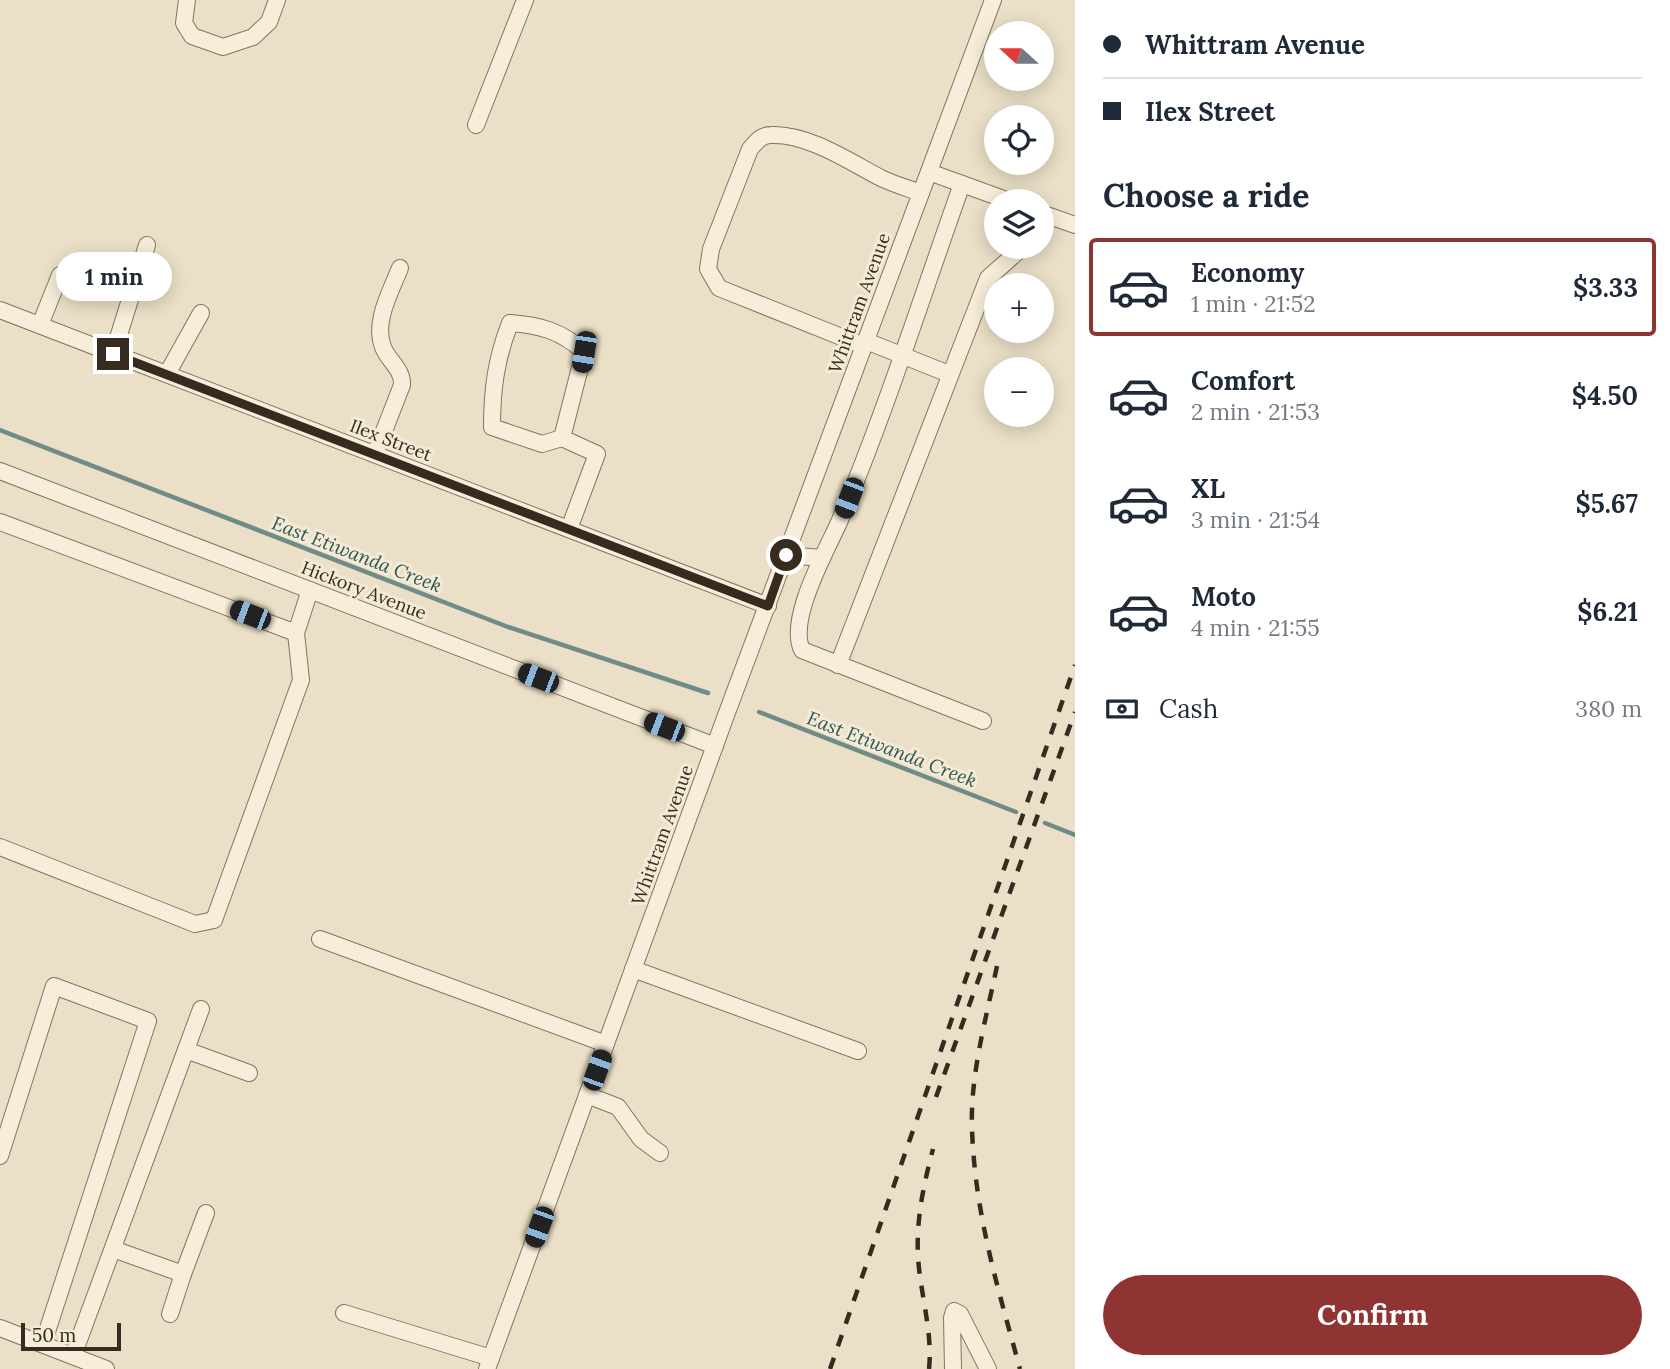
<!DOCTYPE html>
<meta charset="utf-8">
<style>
:root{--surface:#fff;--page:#f2f2f3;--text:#1f2937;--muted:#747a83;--line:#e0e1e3;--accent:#903333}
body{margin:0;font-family:Lora,serif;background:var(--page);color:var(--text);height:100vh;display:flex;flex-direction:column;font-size:26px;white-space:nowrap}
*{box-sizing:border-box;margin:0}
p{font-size:23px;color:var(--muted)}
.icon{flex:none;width:38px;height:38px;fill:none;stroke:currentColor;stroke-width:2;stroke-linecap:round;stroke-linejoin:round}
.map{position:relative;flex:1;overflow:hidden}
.sheet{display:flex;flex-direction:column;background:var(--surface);width:595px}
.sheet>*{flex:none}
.hud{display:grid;align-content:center;height:154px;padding:0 28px;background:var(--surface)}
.needle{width:46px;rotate:291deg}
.buttons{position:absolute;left:984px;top:21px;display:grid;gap:14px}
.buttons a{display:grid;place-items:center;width:70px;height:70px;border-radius:50%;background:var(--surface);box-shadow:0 4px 18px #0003;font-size:35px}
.scale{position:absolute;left:21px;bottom:18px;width:100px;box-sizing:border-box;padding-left:7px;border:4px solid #372b20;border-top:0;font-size:19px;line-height:24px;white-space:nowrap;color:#372b20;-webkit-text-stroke:5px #f3ebd6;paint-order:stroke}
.end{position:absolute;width:32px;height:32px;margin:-16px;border:9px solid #372b20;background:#fff;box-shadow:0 0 0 4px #fff}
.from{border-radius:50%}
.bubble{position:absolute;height:49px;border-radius:24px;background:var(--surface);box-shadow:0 4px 18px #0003;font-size:23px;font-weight:700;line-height:49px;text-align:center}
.car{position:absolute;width:21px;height:42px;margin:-21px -10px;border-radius:9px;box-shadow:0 0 5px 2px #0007;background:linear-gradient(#222 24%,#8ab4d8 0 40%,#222 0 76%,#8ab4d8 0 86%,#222 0)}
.hud b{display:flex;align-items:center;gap:24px;height:66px;font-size:26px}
.hud b+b{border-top:2px solid var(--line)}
.hud i{width:18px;height:18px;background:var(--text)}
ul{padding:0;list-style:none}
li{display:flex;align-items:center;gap:21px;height:98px;margin:0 14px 10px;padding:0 14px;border:4px solid transparent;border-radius:7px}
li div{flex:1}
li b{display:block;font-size:26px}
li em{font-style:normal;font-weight:700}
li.on{border-color:var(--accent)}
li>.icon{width:63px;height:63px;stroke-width:1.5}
h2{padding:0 28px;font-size:32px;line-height:84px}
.pay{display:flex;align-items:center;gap:18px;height:77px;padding:0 28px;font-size:26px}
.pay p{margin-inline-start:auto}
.button{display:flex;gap:14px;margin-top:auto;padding:14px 28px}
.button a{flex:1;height:80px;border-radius:42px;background:var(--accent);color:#fff;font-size:28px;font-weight:700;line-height:80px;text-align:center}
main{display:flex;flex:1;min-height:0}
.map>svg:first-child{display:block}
</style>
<main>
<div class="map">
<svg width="1075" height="1369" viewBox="0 0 1075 1369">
<rect width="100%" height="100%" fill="#ebe0c7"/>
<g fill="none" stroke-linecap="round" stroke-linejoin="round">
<g stroke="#6f8d86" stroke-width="4.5">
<path d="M0,430l508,197 200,66"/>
<path d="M759,712l257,100"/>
<path d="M1045,823l30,12"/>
</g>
<g stroke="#85735e" stroke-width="18">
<g id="minor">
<path d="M187,0l-3,23 8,13 31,11 30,-10 16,-15 8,-22"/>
<path d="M476,125l49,-125"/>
<path d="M929,172l80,29"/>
<path d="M962,184c-40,112 -76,227 -122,336 -13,30 -53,99 -38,130l181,71"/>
<path d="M1041,213l34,12"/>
<path d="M0,310l768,296"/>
<path d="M40,325l20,-50"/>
<path d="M866,341l83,33"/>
<path d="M864,346l-145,-58 -11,-19 3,-20 39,-100c6,-7 11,-14 21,-14 36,-2 79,27 110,43 12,6 26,10 40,15"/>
<path d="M113,354l34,-109"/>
<path d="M167,374l34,-61"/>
<path d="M562,438l22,-86c-22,-21 -45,-27 -74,-29 -14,36 -18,67 -18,104l50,17 20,-6 35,16 -28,75"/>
<path d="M375,454l27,-69c1,-16 -14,-24 -19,-38 -10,-25 8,-56 17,-79"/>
<path d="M0,471l715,275"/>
<path d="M0,522l296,111"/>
<path d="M786,555l36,3"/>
<path d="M838,665l150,-387 35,-31"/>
<path d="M0,847l195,77 19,-4 87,-240 -5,-47 14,-43"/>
<path d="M320,939l286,105"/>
<path d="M633,969l225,82"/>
<path d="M186,1050l63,23"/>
<path d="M587,1095l31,12 23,32 19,14"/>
<path d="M0,1156l54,-170 94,35 -105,323"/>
<path d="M113,1249l70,25 23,-61"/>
<path d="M344,1313l147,45"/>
<path d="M170,1314l13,-40"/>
<path d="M0,1328l106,41"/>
<path d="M73,1356l128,-347"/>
<path d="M487,1369l238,-651 268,-718"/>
<path d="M953,1369l-1,-51 2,-7 6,3 28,55"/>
</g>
</g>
<use href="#minor" stroke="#f6eeda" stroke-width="16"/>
<g stroke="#372b20" stroke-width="4.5" stroke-dasharray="12 12" stroke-linecap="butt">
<path d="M997,966c-11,53 -27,109 -25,163 3,86 26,159 48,240"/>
<path d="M936,1097l139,-385"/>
<path d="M830,1369l245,-704"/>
<path d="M929,1369c4,-37 -9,-76 -11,-113 -2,-37 6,-73 15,-107"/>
</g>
</g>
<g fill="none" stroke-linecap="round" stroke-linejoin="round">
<path stroke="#372b20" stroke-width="9" d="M113,354l655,252 18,-51"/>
</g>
<g text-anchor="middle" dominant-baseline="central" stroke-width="6" stroke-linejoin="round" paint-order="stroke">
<g font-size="18" fill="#372b20" stroke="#f3ebd6">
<text transform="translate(859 303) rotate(-70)">Whittram Avenue</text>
<text transform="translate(391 440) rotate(21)">Ilex Street</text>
<text transform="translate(364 590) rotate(21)">Hickory Avenue</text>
<text transform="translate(662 835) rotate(-70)">Whittram Avenue</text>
</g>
<g font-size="19" font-style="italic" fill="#315553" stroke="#f3ebd6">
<text transform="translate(357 554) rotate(21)">East Etiwanda Creek</text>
<text transform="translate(892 749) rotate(21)">East Etiwanda Creek</text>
</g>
</g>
</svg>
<div class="buttons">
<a><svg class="needle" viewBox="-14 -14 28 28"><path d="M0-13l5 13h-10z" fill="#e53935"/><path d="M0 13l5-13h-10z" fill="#747a83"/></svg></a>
<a><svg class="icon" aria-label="locate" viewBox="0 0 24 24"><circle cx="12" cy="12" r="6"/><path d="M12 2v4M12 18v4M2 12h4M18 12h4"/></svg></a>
<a><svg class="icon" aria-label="layers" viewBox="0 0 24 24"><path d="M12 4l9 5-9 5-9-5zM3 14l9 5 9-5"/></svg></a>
<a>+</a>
<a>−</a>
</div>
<div class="scale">50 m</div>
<i class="end from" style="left:786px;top:555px"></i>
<i class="end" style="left:113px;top:354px"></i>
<div class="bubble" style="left:56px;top:252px;width:116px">1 min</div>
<i class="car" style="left:584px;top:352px;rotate:189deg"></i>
<i class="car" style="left:849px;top:498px;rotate:201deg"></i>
<i class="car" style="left:250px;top:615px;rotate:291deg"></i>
<i class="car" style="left:538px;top:678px;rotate:291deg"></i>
<i class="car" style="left:664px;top:727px;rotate:291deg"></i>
<i class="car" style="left:597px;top:1070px;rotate:20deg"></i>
<i class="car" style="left:539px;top:1227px;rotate:200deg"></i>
</div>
<section class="sheet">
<div class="hud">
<b><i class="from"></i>Whittram Avenue</b>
<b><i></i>Ilex Street</b>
</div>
<h2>Choose a ride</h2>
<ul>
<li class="on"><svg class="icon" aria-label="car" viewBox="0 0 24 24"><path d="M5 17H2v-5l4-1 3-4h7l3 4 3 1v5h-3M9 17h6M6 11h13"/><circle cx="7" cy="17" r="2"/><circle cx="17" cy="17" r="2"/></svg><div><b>Economy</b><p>1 min · 21:52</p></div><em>$3.33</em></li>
<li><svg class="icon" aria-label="car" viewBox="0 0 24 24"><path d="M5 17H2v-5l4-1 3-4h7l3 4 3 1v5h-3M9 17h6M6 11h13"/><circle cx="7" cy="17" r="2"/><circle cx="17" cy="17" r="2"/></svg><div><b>Comfort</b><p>2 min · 21:53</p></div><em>$4.50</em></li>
<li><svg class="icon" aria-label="car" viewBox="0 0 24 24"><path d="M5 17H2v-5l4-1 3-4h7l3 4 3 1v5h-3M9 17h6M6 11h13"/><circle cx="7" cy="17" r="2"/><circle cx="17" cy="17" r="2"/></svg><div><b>XL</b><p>3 min · 21:54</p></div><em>$5.67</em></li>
<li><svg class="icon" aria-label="car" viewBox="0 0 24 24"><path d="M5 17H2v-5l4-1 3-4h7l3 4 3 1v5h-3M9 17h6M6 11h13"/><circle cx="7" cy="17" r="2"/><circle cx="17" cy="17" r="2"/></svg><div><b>Moto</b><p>4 min · 21:55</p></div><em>$6.21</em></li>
</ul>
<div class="pay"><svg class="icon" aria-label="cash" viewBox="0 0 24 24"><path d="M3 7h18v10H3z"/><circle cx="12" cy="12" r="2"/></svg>Cash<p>380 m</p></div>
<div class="button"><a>Confirm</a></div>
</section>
</main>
